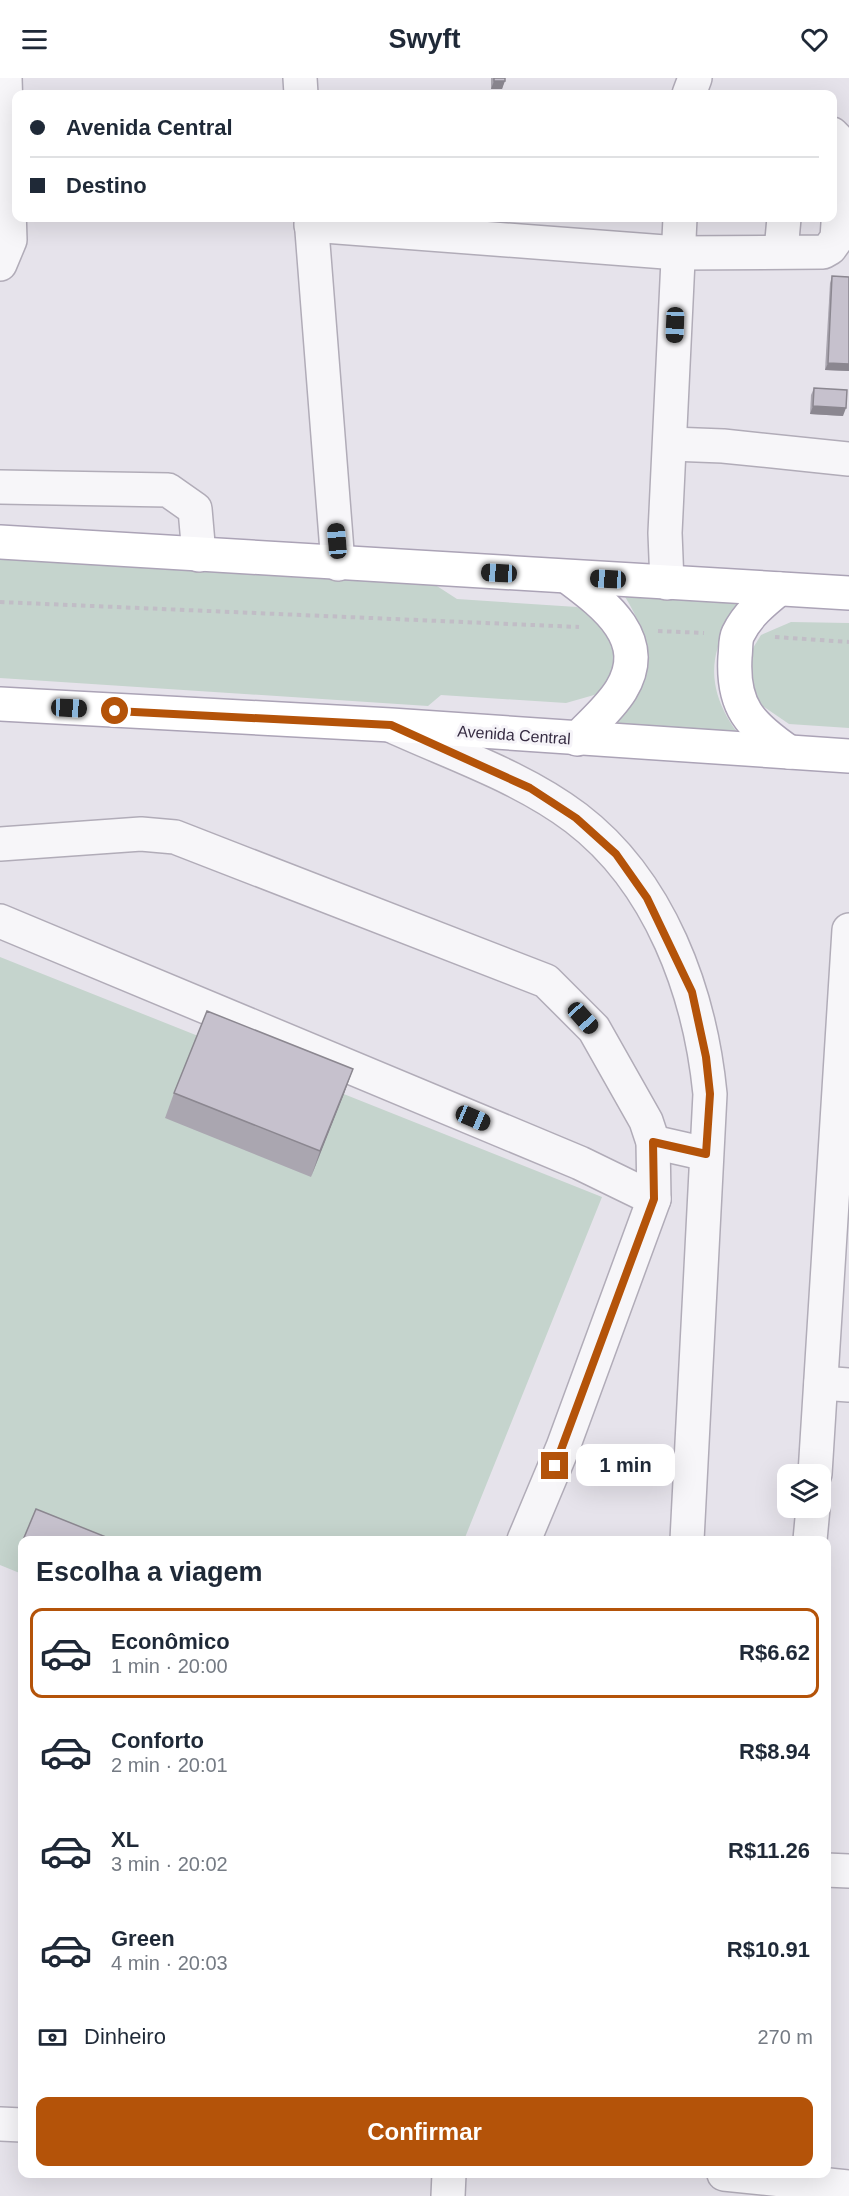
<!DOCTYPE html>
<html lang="pt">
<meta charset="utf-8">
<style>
:root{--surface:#fff;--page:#f2f2f3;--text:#1f2937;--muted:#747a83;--line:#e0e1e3;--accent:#b45309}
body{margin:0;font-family:Arial,sans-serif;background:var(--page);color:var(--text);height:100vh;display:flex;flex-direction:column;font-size:22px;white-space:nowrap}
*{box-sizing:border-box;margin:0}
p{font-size:20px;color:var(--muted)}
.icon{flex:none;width:33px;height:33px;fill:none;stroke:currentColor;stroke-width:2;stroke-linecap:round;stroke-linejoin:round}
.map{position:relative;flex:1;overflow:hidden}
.side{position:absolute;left:18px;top:1458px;width:813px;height:642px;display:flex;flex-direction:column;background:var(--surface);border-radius:12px;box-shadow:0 6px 24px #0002}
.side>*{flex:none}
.hud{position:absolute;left:12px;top:12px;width:825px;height:132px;border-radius:12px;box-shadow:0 6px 24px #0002;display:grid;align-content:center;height:132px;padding:0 18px;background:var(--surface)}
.tools{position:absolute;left:777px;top:1386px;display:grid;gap:12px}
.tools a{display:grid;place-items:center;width:54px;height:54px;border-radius:12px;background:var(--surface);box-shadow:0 6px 24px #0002;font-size:30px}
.end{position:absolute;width:27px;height:27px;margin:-14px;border:8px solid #b45309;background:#fff;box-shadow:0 0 0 3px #fff}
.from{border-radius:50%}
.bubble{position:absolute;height:42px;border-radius:12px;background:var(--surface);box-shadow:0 6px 24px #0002;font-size:20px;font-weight:700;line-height:42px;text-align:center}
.car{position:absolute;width:18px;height:36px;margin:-18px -9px;border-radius:8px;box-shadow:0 0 4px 2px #0007;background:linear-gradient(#222 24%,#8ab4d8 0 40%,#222 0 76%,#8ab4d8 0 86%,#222 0)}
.hud b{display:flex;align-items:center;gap:21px;height:57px;font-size:22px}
.hud b+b{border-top:2px solid var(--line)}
.hud i{width:15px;height:15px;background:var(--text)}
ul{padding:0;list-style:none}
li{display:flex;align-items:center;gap:18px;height:90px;margin:0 12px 9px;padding:0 6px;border:3px solid transparent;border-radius:12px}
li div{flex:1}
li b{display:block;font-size:22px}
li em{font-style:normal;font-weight:700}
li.selected{border-color:var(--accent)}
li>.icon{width:54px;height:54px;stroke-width:1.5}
h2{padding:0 18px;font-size:27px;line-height:72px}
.pay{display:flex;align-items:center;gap:15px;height:66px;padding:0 18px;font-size:22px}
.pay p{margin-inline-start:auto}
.primary-button{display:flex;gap:12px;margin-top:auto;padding:12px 18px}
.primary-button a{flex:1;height:69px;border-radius:12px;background:var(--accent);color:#fff;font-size:24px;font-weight:700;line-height:69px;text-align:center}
header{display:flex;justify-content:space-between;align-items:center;height:78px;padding:0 18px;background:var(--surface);font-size:27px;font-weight:700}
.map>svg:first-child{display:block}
</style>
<header><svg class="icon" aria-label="menu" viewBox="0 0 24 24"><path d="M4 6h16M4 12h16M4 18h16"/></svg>Swyft<svg class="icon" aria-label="heart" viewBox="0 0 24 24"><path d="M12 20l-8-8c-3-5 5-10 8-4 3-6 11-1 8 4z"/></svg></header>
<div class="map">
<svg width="849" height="2118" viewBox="0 0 849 2118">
<rect width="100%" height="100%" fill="#e6e3eb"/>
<g fill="#c5d4cd">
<path d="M0,471l423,28 34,22 120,8 31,19 9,19 -5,33 -11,15 -35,10 -125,-8 -13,11 -428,-28z"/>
<path d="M624,517l121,7c-8,12 -20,25 -25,39 -13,33 -3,64 17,91l-121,-7c36,-50 41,-76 8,-130z"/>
<path d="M791,544l58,1v105l-60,-4 -35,-24 -6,-14 2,-33 11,-18z"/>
<path d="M0,879l602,240 -138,343h-442v34l-22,-9z"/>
</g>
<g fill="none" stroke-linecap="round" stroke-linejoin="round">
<g stroke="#b1acb8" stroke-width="36">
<g id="minor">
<path d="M300,0l1,16"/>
<path d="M689,16l6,-16"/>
<path d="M311,140l27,346"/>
<path d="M311,147l367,28 145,-1 7,-4 7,-10 6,-87 -2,-8 -9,-9"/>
<path d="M781,173l3,-33"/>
<path d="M0,186l10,-24 -5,-162"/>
<path d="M671,366l52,2 126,13"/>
<path d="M0,409l168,3 27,19 4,46"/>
<path d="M667,505l-2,-50 15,-315"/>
<path d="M392,648c61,28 130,51 184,92 84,64 124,174 134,276l-23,446"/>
<path d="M0,766l141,-10 34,3 371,144 48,48 52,92 7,21 1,57"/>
<path d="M0,843l580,242 74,36 -91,248 -39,93"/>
<path d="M653,1064l53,12"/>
<path d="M821,1305l28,2"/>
<path d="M815,1396l34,-544"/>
<path d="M810,1462l3,-32"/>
<path d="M826,1792l23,1"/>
<path d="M0,2046l22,1"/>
<path d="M724,2096l125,13"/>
<path d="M448,2118l1,-22"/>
</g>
</g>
<g stroke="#aba3b6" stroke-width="36">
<g id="major">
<path d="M0,464l849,51"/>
<path d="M568,499c36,27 84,62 53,113 -11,18 -30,34 -44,49"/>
<path d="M779,511c-16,13 -32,26 -41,45 -3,6 -2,16 -3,23 -3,50 15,68 54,95"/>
<path d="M0,626l391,21 458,31"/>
</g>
</g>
<g stroke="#c1bdc6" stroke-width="4" stroke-dasharray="4.5 4.5" stroke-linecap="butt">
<path d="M0,524l579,25"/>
<path d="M658,553l46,2"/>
<path d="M775,559l74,5"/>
</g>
<use href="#minor" stroke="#f7f6f9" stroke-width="33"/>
<use href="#major" stroke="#fff" stroke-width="33"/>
</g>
<g fill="#aaa6b0">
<path d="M491,0h14l-3,11h-11z"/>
<path d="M832,198l17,1v94l-24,-1 5,-87z"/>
<path d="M814,310l29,28 -33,-2 1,-19z"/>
<path d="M353,991l-42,108 -146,-59 9,-25z"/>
</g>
<g fill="#8b8790">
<path d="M494,3h11l-3,8h-11z"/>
<path d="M828,285l21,1v7l-24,-1z"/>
<path d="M813,328l33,2 -3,8 -33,-2z"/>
<path d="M353,991l-9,25 -33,83 9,-26z"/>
</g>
<g fill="#c6c1cd" stroke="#8b8790" stroke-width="1.5">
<rect x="494" y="0" width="11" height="3"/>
<path d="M832,198l17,1v87l-21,-1z"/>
<path d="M814,310l33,2 -1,18 -33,-2z"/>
<path d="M207,933l146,58 -33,82 -146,-58z"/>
<path d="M36,1431l75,30 -1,1h-87z"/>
</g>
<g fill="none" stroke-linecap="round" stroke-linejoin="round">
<path stroke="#b45309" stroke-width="8" d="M115,633l276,14 139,63 46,30 40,36 31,44 45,94 14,65 4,37 -4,60 -53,-12 1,57 -99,267"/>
</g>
<g text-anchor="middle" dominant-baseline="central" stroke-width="6" stroke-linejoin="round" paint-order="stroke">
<g font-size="16" fill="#362c42" stroke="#f5f3f8">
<text transform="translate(514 657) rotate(4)">Avenida Central</text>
</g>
</g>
</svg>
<div class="tools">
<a><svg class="icon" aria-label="layers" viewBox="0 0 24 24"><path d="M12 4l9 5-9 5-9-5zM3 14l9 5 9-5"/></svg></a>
</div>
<i class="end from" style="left:115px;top:633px"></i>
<i class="end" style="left:555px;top:1388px"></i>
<div class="bubble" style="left:576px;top:1366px;width:99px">1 min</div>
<i class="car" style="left:675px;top:247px;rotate:182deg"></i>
<i class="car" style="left:337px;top:463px;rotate:355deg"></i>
<i class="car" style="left:499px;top:495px;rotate:273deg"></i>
<i class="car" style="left:608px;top:501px;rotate:273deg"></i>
<i class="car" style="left:69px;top:630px;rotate:93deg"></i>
<i class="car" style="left:583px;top:940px;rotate:138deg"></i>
<i class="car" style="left:473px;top:1040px;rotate:113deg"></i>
<div class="hud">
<b><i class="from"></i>Avenida Central</b>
<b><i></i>Destino</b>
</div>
<section class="side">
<h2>Escolha a viagem</h2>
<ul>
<li class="selected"><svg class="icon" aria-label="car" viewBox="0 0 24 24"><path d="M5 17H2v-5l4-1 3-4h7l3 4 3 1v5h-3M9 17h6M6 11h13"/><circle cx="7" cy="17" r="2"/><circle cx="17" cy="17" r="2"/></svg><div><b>Econômico</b><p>1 min · 20:00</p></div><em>R$6.62</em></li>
<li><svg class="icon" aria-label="car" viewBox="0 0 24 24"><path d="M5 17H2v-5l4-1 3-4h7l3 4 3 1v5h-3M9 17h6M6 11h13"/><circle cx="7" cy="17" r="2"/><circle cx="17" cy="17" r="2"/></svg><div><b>Conforto</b><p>2 min · 20:01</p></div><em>R$8.94</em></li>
<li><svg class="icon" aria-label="car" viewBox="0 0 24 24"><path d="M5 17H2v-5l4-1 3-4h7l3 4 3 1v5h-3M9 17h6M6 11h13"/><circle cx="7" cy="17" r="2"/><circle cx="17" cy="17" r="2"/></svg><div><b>XL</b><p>3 min · 20:02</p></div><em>R$11.26</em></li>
<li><svg class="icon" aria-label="car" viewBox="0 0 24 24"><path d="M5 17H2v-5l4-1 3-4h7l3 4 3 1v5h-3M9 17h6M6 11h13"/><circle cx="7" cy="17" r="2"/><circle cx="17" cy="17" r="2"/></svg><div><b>Green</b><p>4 min · 20:03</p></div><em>R$10.91</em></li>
</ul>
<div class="pay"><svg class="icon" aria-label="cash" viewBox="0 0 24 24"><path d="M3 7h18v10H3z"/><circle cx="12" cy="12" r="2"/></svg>Dinheiro<p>270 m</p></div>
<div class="primary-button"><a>Confirmar</a></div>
</section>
</div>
